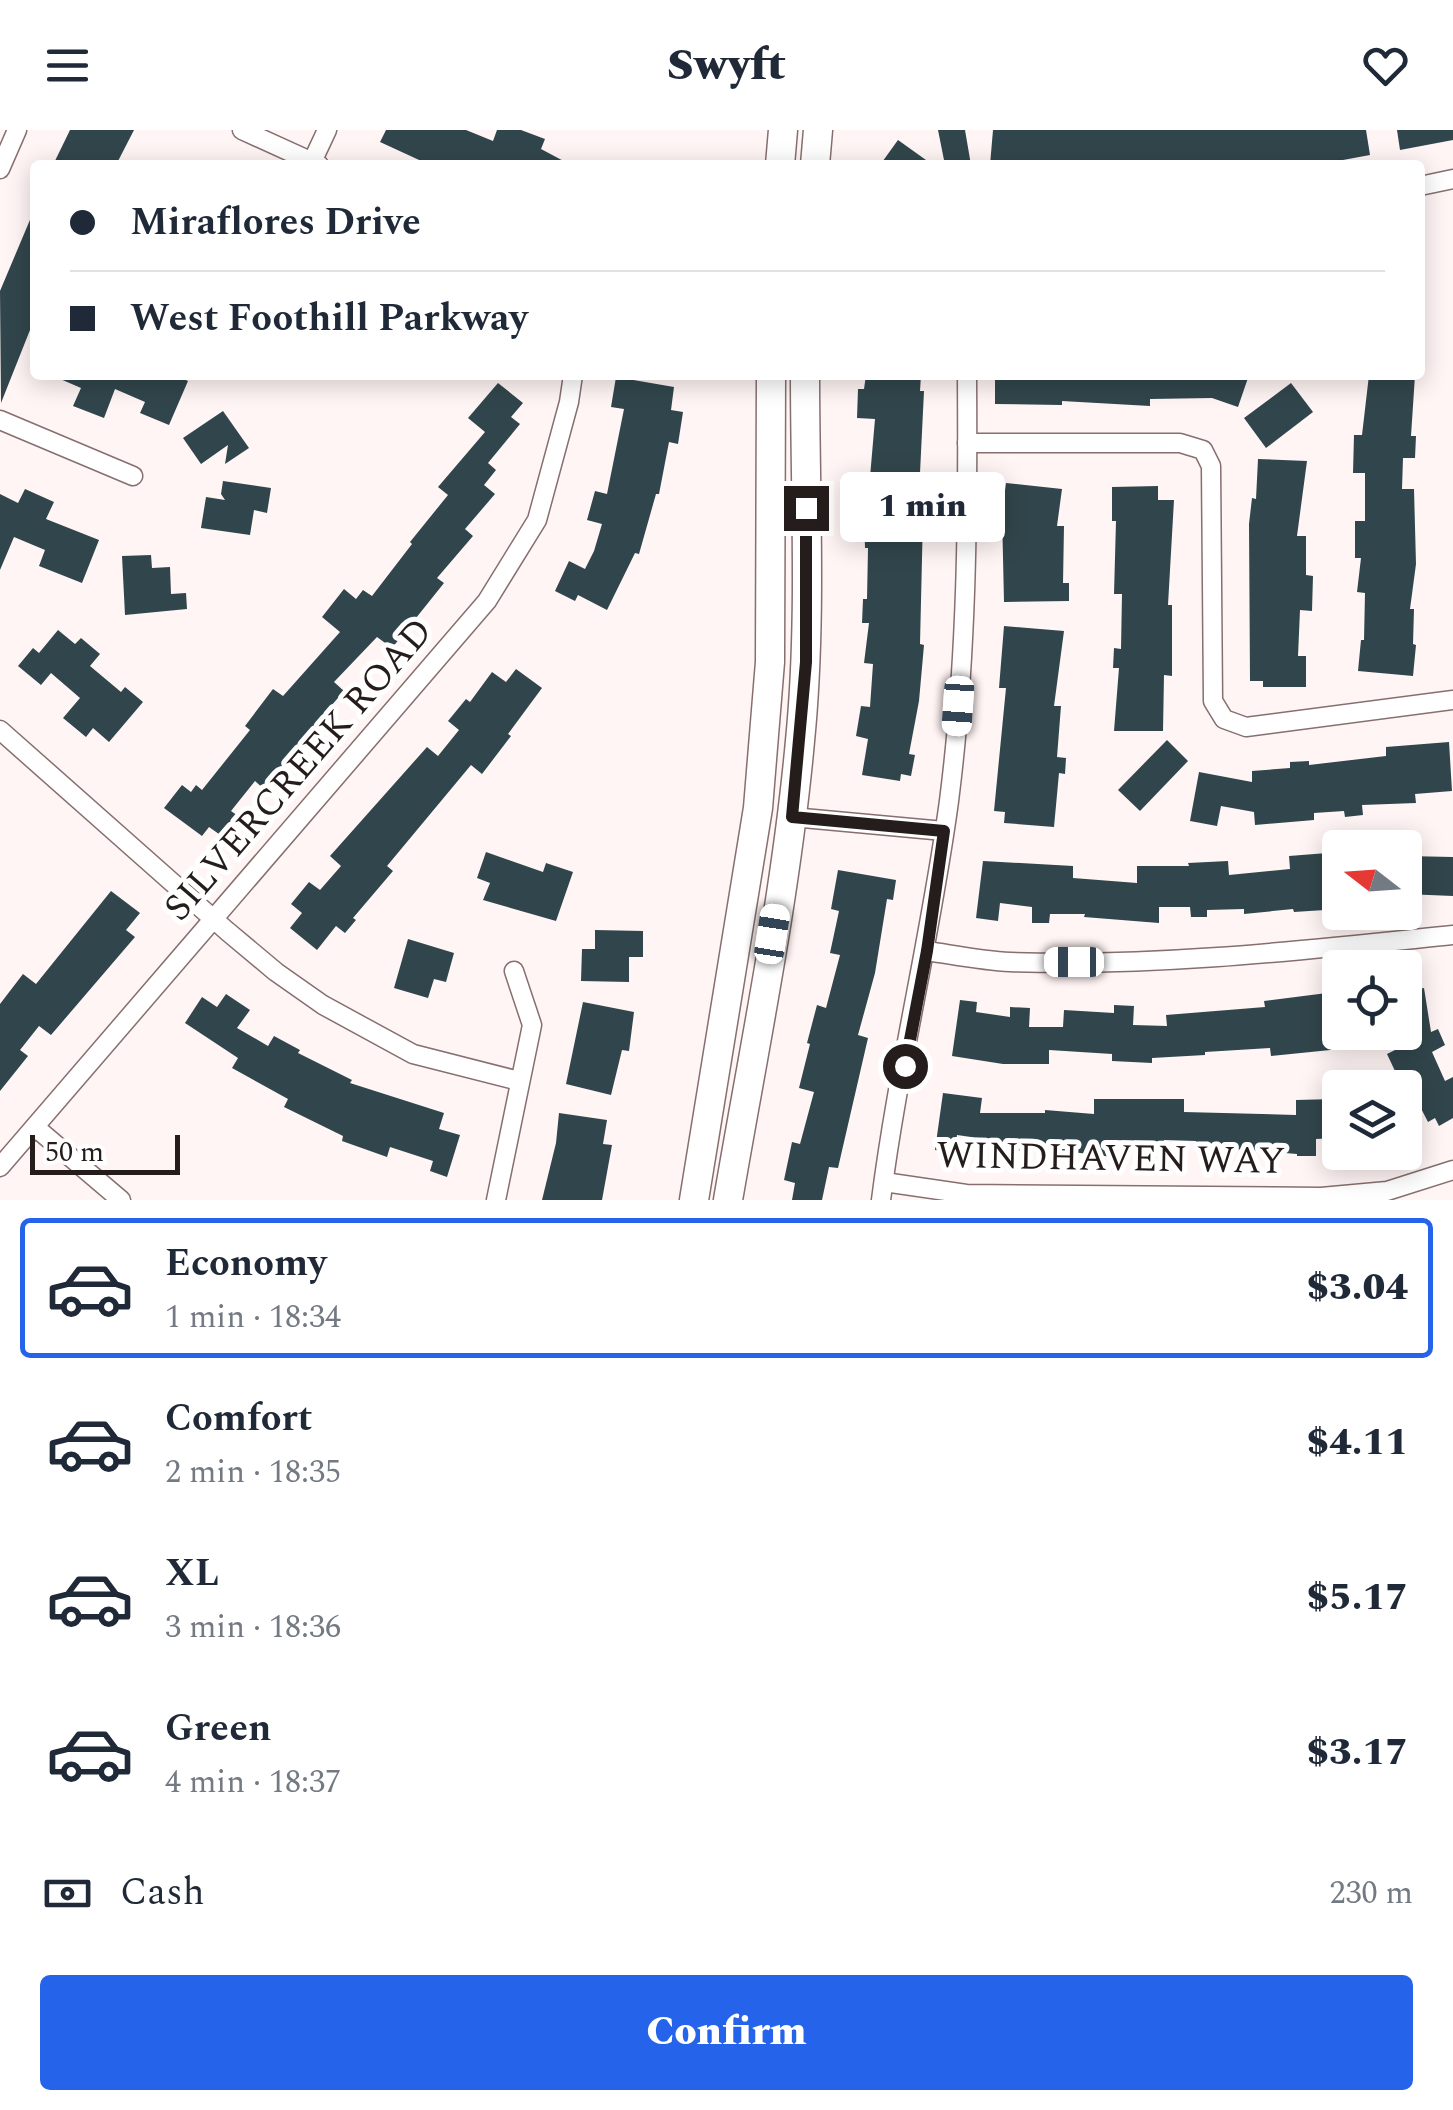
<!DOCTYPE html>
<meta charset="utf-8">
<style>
:root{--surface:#fff;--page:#f6f6f7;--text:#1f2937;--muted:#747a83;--line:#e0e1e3;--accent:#2563eb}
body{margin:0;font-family:Spectral,serif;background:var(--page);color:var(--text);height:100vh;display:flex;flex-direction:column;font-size:38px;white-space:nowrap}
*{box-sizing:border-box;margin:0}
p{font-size:32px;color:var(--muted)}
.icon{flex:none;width:55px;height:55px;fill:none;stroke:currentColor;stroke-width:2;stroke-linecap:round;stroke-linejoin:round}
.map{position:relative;height:1070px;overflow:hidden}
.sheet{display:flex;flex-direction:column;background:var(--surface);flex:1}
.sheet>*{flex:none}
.banner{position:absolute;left:30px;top:30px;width:1395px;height:220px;border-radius:10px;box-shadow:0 5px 25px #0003;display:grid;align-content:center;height:220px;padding:0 40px;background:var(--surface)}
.needle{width:65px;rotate:287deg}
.buttons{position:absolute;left:1322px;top:700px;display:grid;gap:20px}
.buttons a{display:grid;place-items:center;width:100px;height:100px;border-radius:10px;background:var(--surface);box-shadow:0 5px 25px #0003;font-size:50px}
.scale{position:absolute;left:30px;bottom:25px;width:150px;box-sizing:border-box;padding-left:10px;border:5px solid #251d1c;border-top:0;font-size:28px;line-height:35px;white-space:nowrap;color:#251d1c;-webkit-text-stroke:8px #fff;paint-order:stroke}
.end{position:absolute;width:45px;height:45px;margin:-22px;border:12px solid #251d1c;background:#fff;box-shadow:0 0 0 5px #fff}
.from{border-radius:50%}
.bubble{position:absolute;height:70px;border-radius:10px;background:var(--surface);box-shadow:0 5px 25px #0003;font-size:32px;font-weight:800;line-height:70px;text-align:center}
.car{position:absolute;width:30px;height:60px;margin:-30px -15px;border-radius:12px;box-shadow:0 0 8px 2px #0007;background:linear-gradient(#fff 24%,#345 0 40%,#fff 0 76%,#345 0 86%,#fff 0)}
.banner b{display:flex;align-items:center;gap:35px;height:95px;font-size:38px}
.banner b+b{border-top:2px solid var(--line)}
.banner i{width:25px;height:25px;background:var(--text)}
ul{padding:18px 0 0;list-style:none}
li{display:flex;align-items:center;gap:30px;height:140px;margin:0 20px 15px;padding:0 20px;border:5px solid transparent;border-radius:10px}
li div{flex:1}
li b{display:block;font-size:38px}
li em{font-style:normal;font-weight:800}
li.selected{border-color:var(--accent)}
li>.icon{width:90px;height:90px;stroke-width:1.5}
.pay{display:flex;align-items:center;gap:25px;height:110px;padding:0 40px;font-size:38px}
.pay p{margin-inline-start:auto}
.button{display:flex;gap:20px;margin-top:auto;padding:20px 40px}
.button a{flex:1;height:115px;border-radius:10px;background:var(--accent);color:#fff;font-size:40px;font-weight:800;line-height:115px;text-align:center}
header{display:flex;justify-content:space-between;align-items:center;height:130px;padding:0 40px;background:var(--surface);font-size:45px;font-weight:800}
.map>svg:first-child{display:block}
</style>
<header><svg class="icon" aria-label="menu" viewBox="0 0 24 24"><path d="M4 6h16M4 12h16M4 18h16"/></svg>Swyft<svg class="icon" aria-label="heart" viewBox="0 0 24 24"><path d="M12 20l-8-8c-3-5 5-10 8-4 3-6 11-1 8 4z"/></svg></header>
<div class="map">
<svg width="1453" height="1070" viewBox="0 0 1453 1070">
<rect width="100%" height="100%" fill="#fff5f4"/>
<g fill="#31464c">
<path d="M70,0h64l-18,35h-63z"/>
<path d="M386,0h80l27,11 4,-11h24l24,9 -4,10 30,16h-141l-50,-23z"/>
<path d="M938,0h27l6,35h-26z"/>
<path d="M993,0h373l4,25 -54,10h-326z"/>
<path d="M1397,0h56v10l-53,10z"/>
<path d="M898,10l35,25h-53z"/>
<path d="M35,78v124l-5,-2 -29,73 -1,-112z"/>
<path d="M51,245h124l13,6 -19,44 -29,-12 5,-11 -30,-13 -11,29 -31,-12 8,-18z"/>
<path d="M866,245h55l-1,16h4l-4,82h4l-4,171 4,1 -5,56 -10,53 6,1 -4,21 -10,-2 -1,7 -38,-6 6,-36 -12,-3 5,-30 9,1 3,-43 -9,-1 5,-40h-7l1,-24h4l1,-51h-3l-1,-36h3l8,-93 -18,-1 1,-29h6z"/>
<path d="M995,245h254l-11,32 -26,-9 -62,1v7l-88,-5v4l-67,-1z"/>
<path d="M1369,245h46l-4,61h5l-1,22h-12l-1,31h12l2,75 -6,45h4l-1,35 3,1 -3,31 -55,-5 3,-31h3l1,-47 -8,-1 4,-34h-6v-37h10v-48h-12l1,-38h8z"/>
<path d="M616,247l58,10 -3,23 12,2 -5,32 -9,-2 -10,52h-3l-17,60 -4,-1 -28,57 -29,-15 -3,6 -20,-10 14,-30 16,8 9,-18 8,-27 -15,-4 8,-29 12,3 17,-85 -13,-2z"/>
<path d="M498,253l25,20 -12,14 9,7 -32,39 8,7 -12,15 11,9 -30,35 8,7 -36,42 7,5 -52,65 -15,-11 -43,45 10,9 -27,31 3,3 -17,23 -3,-2 -35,44 -10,-9 -24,30 10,7 -15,21 -17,-12 -7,9 -38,-28 18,-23 9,7 5,-7 6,5 48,-60 -5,-4 28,-37 10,7 57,-64 -18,-15 22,-28 12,10 7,-9 9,6 40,-52 -2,-2 38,-47 -10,-8 47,-55 -17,-14z"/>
<path d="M1291,253l22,29 -47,36 -22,-30z"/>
<path d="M223,281l26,37 -24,16 3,-19 -27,19 -18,-26z"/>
<path d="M1258,329l49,2 -10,75h9v39l7,1 -1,35 -12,-1 -2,46h8v31h-43v-6h-13l-1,-157 3,-26 4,1z"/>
<path d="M223,351l48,7 -4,25 -13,-3 -4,25 -49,-7 5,-31 19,3 -4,-6z"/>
<path d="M1006,353l56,6 -5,37h7l-1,57h6v18l-65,1 -2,-89z"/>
<path d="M1158,356v14h16l-6,105h4v71l-8,-1 -1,56h-49l5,-63h-6l1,-20 7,1 1,-55h-8l2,-73h-4v-34z"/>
<path d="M25,359l29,13 -8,17 53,21 -17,43 -43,-17 6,-16 -31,-13 -14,33v-76l18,9z"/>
<path d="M151,425l1,13 18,-1 1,27 15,-1 1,16 -62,6 -3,-59z"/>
<path d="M1004,496l60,5 -10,75h7l-4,51 9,1 -1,16 -6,-1 -5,54 -50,-4 1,-11 -11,-1 12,-123h-7z"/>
<path d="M58,500l17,14 6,-6 19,16 -10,12 31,26 4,-5 18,15 -34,40 -16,-14 -7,9 -23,-19 17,-20 -29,-25 -10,12 -23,-19 15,-18 6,5z"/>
<path d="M516,539l26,19 -34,46 3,2 -29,38 -11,-9 -84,101 6,5 -40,47 3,2 -11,13 -9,-7 -19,24 -27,-22 12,-15 -11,-9 18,-22 11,8 21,-24 -11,-10 97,-109 11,9 21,-26 -11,-9 18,-22 4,3 22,-30 14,10z"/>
<path d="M1167,610l21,21 -48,50 -22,-21z"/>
<path d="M1449,612l3,49 -37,3 1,9 -54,2 1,10 -18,2 -1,-6 -30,2v7l-59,5 -1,-13 -33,-6 -4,20 -27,-5 9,-49 53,10v-11l38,-3v-6l19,-1v4l77,-9v-9z"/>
<path d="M486,722l57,20 3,-9 27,9 -17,49 -73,-21 7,-17 -13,-5z"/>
<path d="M1340,722v57l-46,3 -1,-3 -49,5v-5l-37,1v7h-16l-1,-10h-31v16l-75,-6 1,-3h-35l-1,9h-17v-16l-32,-4 -2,18 -22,-3 7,-57 90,5v12l64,5v-17h52l-1,-3 40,-2 1,14 61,-6 -1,-13z"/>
<path d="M1405,726l48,1v39l-48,-2z"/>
<path d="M838,740l58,10 -3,20 -6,-1 -12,74 -17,62 10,3 -30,130 -9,-1 -7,33h-30l3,-17 -11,-3 8,-38 8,2 14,-52 -15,-4 11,-44 -3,-1 10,-38 9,3 14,-53 -10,-2 9,-42 -8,-2z"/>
<path d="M111,761l29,22 -14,17 9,7 -84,98 -12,-9 -19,24 8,6 -28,35v-87l23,-30 13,10z"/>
<path d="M595,800l48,1v26h-14v25l-48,-1 1,-32h13z"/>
<path d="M408,809l46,14 -8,29 -12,-3 -6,19 -34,-10z"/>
<path d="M1424,858l7,44 7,-3 7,16 -13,7 13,29 8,-4v41l-14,8 -4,-8 -7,4 -18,-35 -7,1 -16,-34 18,-9v-53z"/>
<path d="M1327,863l1,8 12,-1v32h39l1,13 -109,11 -1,-8 -65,4v3l-53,3v5l-40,-2v-7l-63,-4v14h-46l-51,-8 8,-56 17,2 -1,10 34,5v-10l20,1 -1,19h34l1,-17 50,3v-8l20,1 -1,19 34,1 -1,-11 99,-8 -1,-6z"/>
<path d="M226,864l24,16 -13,18 31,18 6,-10 26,14 -2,3 54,27 -2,3 94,30 -5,16 21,6 -13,42 -17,-6 3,-10 -43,-14 -3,10 -45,-16 1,-5 -59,-29 4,-8 -56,-31 6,-10 -53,-35 17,-26 15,10z"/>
<path d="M583,872l51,10 -5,39 -7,-1 -11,45 -45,-11z"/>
<path d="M943,963l39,5 -2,15h65v-3l49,4v-15h90v13l112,3v-15l39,-1 1,39 -20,1v17h-19v-2l-63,-5 -39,2 1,-10 -32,-1v12h-20v-11l-30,-1 -1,17 -82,-10v4h-39v-11l-35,-5 -2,18 -20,-3z"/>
<path d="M559,983l48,7 -4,24 9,1 -10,55h-60l14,-57z"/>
</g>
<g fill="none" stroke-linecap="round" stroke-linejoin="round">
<g stroke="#866f6e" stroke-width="21">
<g id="minor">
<path d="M242,0l77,35"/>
<path d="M312,32l15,-32"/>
<path d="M0,39l17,-39"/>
<path d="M1420,56l33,-7"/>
<path d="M0,290l133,56"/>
<path d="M967,313h213l23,7 8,16 2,235 11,18 22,8 207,-27"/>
<path d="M0,600l227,201 49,41 47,33 90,49 106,27"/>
<path d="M792,687l152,14"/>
<path d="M927,821c27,4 56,10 83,11 149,5 296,-12 443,-27"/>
<path d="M35,997l86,73"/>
<path d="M0,1037l487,-566 50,-81 32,-118 4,-27"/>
<path d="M884,1052l82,12 355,3 66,-6 66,-21"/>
<path d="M496,1070l36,-175 -18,-54"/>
<path d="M881,1070c17,-133 50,-265 68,-399 18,-141 19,-284 18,-426"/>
</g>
</g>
<g stroke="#866f6e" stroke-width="31">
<g id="primary">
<path d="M780,35l3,-35"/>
<path d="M815,35l3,-35"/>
<path d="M694,1070l64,-392 12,-146 1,-287"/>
<path d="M728,1070c26,-152 58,-305 72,-459 12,-121 5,-245 5,-366"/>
</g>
</g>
<use href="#minor" stroke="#fff" stroke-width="18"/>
<use href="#primary" stroke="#fff" stroke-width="28"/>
</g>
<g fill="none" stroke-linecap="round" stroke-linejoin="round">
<path stroke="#251d1c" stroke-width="12" d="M806,378v154l-14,155 152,14 -17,120 -22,115"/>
</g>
<g text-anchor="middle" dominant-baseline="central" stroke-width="10" stroke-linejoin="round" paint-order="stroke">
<g font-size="38" fill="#251d1c" stroke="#fff">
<text transform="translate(299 640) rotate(-49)">SILVERCREEK ROAD</text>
<text transform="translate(1111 1029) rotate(1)">WINDHAVEN WAY</text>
</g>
</g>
</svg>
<div class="buttons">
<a><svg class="needle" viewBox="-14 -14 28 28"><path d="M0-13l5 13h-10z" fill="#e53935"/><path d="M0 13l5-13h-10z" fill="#747a83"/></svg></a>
<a><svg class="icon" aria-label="locate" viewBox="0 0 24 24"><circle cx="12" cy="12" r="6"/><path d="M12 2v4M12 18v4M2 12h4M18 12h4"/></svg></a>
<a><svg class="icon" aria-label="layers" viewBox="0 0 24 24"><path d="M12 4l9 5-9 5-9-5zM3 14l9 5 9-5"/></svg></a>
</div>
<div class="scale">50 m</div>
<i class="end from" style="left:905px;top:936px"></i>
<i class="end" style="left:806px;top:378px"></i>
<div class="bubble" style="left:840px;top:342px;width:165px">1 min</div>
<i class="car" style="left:958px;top:576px;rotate:184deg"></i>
<i class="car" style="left:772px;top:804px;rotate:9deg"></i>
<i class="car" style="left:1074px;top:832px;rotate:270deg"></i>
<div class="banner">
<b><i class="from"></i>Miraflores Drive</b>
<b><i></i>West Foothill Parkway</b>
</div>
</div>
<section class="sheet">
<ul>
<li class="selected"><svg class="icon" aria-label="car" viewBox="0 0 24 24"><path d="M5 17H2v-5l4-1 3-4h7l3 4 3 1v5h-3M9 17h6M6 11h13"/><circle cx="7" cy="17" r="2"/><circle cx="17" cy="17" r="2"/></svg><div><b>Economy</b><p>1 min · 18:34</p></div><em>$3.04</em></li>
<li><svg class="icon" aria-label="car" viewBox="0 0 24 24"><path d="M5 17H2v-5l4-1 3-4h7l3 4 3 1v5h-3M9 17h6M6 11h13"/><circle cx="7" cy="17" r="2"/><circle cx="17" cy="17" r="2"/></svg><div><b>Comfort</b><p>2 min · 18:35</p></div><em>$4.11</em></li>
<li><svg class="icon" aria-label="car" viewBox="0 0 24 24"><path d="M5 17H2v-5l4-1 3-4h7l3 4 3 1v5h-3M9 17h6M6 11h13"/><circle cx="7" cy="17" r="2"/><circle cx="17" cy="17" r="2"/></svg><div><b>XL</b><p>3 min · 18:36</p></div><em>$5.17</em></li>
<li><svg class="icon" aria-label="car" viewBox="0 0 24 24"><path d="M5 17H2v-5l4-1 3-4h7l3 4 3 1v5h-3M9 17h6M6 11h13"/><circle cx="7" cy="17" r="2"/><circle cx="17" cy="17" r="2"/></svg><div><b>Green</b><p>4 min · 18:37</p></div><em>$3.17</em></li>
</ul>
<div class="pay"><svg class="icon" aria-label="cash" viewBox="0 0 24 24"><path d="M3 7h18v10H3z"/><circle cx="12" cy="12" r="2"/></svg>Cash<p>230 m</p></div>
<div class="button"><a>Confirm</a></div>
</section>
